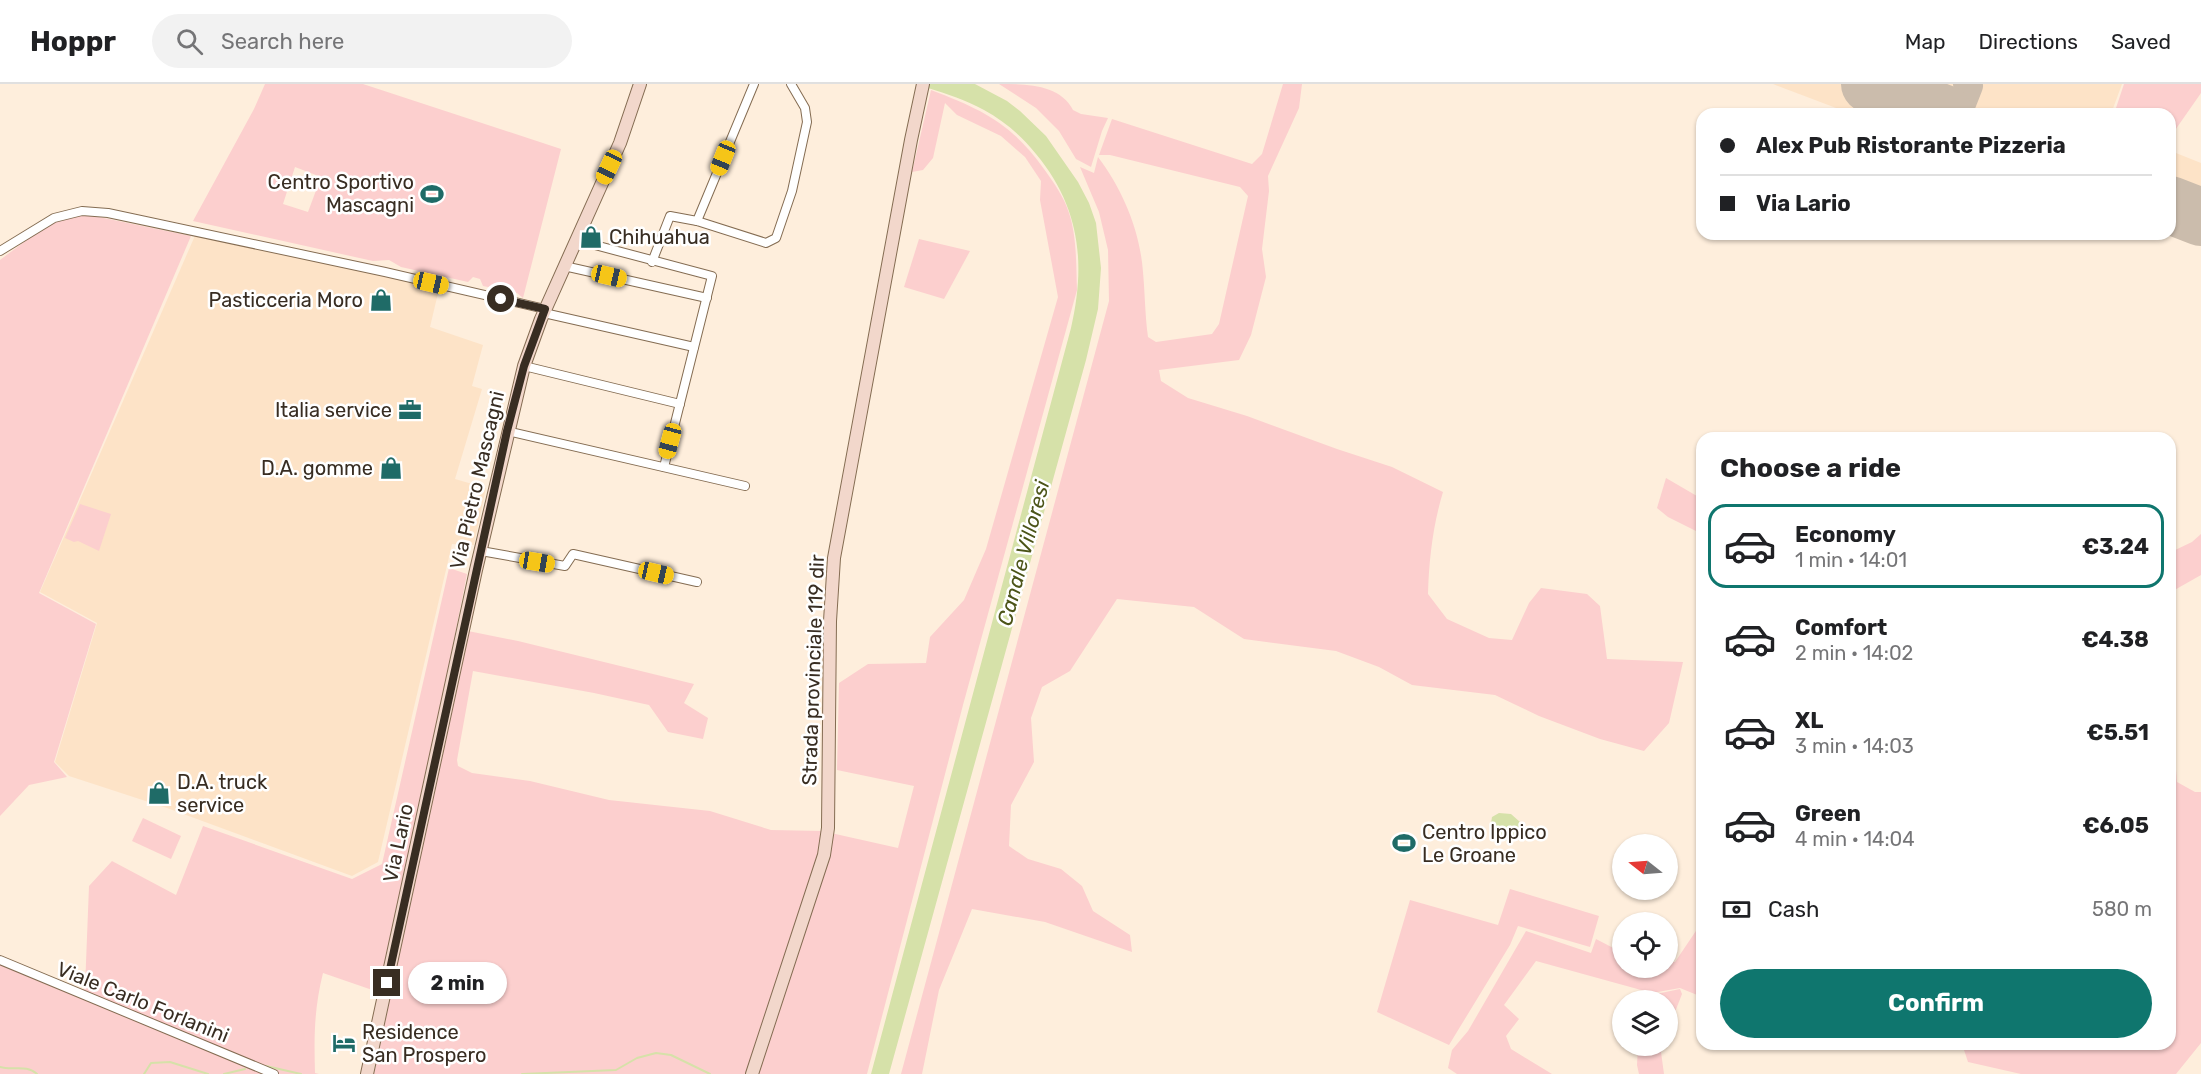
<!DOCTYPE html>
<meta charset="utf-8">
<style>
:root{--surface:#fff;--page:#f2f2f2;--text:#202124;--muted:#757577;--line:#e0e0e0;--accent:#0f766e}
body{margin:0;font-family:Rubik,sans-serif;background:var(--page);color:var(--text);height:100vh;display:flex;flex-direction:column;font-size:22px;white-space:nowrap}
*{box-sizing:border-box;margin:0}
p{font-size:20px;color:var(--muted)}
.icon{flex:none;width:33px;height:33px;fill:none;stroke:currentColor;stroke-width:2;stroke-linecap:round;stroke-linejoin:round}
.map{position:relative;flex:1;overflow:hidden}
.drawer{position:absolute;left:1696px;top:348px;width:480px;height:618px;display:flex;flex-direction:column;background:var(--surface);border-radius:18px;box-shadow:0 2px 4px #0004}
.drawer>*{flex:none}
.top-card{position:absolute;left:1696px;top:24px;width:480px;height:132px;border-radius:18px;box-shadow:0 2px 4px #0004;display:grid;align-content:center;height:132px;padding:0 24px;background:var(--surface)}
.needle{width:39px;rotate:287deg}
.fabs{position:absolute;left:1612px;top:750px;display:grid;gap:12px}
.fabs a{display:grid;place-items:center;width:66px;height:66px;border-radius:50%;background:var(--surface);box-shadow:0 2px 4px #0004;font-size:30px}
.end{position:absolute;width:27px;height:27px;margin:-14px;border:8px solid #382d22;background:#fff;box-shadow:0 0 0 3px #fff}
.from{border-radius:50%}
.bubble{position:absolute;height:42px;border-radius:21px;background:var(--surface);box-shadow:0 2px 4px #0004;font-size:20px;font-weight:700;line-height:42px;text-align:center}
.car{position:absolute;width:18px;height:36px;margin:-18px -9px;border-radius:8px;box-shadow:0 0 4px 2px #0007;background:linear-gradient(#f5c518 24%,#345 0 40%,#f5c518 0 76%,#345 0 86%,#f5c518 0)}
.top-card b{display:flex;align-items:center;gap:21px;height:57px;font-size:22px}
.top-card b+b{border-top:2px solid var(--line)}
.top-card i{width:15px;height:15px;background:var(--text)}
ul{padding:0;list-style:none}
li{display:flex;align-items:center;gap:18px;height:84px;margin:0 12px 9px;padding:0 12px;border:3px solid transparent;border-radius:18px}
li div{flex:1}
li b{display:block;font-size:22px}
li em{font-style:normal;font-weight:700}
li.current{border-color:var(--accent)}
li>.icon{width:54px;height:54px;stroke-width:1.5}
h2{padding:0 24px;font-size:27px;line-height:72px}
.pay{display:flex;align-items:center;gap:15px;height:66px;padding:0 24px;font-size:22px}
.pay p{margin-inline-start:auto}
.action{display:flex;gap:12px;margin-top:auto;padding:12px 24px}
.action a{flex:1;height:69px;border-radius:36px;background:var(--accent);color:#fff;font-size:24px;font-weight:700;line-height:69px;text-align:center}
header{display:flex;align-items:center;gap:36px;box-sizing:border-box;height:84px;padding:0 30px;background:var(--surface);border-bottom:2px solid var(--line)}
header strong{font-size:28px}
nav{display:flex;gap:33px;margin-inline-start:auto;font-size:21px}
.search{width:420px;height:54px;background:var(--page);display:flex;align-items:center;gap:15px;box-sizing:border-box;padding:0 21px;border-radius:33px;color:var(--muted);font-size:22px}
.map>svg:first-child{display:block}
</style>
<header>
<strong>Hoppr</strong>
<div class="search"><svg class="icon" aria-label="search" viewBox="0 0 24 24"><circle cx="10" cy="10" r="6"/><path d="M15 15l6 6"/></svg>Search here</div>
<nav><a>Map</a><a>Directions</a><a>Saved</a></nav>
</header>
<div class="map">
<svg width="2201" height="990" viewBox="0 0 2201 990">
<rect width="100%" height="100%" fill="#feeedc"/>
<g fill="#fde3c7">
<path d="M1773,0h349l-11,30h-259z"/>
<path d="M2171,67l30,12v83l-31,-12z"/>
<path d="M197,147l242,58 -9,38 53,18 -11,41 10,3 -27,90 31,9 -12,57 -22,-1 -74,318 -26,14 -185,-68 -98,-32 -14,-14 42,-139 -57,-31z"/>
</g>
<g fill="#fccfce" fill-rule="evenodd">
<path d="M265,0h98l198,65 -38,149 -6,-5 -34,-7 -3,-7 -7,-2 -5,5 -67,-15 -12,-7 -16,1 -180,-40 61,-112zM295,83l26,10 -13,35 -25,-8z"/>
<path d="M999,0c27,0 61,0 74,26l8,4 27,4 -6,13 -11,36 -15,-8 -17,-28 -23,-23z"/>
<path d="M1283,0h19l-3,24 -31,68 1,15 -7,58 4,28 -15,58 -12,25 -80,10 2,11 27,17 59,18 90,33 55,18 51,25c-10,33 -14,67 -15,102l19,25 42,19 23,2 17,-37 12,-15 46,6 13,12 7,53 76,3 -14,61 -25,28 -44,-12 -61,-23 -44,-21 -83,-10 -33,-18 -43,-16 -92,-12 -50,-32 -77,-8 -47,72 -28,16 -11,31 3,44 -23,43 -2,41 19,13 33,10 21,17 11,25 37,24 2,17 -87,-30 -73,-13 -33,81 -17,84h-21l208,-773 -1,-51 -9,-38 -19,-45 14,6 4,-16c25,33 42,74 45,115 2,22 2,43 5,65l8,5 56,-8 7,-10 29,-128 -8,-9 -130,-32h-11l13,-36 140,45 10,-10z"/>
<path d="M2124,0h77v9l-30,43 -1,-22h-56z"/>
<path d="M931,6c52,20 80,33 113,79 10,14 20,28 25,44 8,24 7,52 8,77l-114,415 -96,369h-493l94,-443 50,10 176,43 -10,19 24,15 -5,21 -35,-7 -19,-27 -55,-12 -121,-22 -16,89 1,6 14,7 58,8 79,19 101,11 61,19 51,1 76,17 16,-62 -77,-16 2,-87 29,-19 58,-1 4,-26 34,-37 22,-51 72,-252 -18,-97 1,-19 -16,-24 -24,-21 -44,-21 -12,-12 -12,55 -10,12 -11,2z"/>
<path d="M72,131l22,1 97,20 -152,357 57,31 -42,138 13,15 -38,8 -29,31v-556l47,-35z"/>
<path d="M919,155l51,12 -26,48 -40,-12z"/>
<path d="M1666,394l36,21v35l-34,-17 -11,-9z"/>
<path d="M80,420l31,10 -12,37 -21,-10 -4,1 -9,-4z"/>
<path d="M2201,450v41l-30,17v-40l21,-10z"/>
<path d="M449,484l18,6 -68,342 -18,77 -58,-20c-9,36 -9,64 -8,100l4,1h-319v-111l76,29 9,-4 4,-102 23,-25 64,34 27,-69 149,53 30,-15z"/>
<path d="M2171,633l1,1 5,64 18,10h6v251l-25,31h-155l-53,-12 -6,-18h208z"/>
<path d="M143,734l38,18 -10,23 -39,-18z"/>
<path d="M1510,805l89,27 -9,31 -72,-21 -8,19 -61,100 -72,-33 33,-112 88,25z"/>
<path d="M1702,838v75l-22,-9 -28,5 -116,-32 -32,44 15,14 -13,17 5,13 41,25h-95l-9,-6 4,-18 16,-19 58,-100 65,22 5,-14 27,14v15h45v-6h7z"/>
<path d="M1680,905l2,5 -14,36v-30h-15l3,-6z"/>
<path d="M1638,962h25l-2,6 3,22h-45h20l-2,-9z"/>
</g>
<g fill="#d6e1a9">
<path d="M929,0h46l32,17 13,10 26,25 32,46 11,21 7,20 5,45 -3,41 -12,51 -197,714h-18l200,-746c15,-65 9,-121 -35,-174 -14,-18 -32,-33 -52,-44 -18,-10 -37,-16 -56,-22z"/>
<path d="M1499,729l12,1 9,8 -2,13 -8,6 -9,-1 -11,-11 2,-12z"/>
</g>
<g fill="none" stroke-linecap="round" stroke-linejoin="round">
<g stroke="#d6e1a9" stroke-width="2">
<path d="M266,982l35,8"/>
<path d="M0,983c13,4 26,-3 37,7"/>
<path d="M144,990l7,-11 19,-1 38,12"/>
<path d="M224,990l21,-5"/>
<path d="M522,990l94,-4 21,-12 19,-5 15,2 39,19"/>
</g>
<path stroke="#cbbcac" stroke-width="24" d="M1960,30l11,-28 -6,-2"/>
<g stroke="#cbbcac" stroke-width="58">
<path d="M1870,0l74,30"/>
<path d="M2170,121l31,12"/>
</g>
<g stroke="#846c52" stroke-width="10">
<g id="street">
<path d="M697,137l57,-137"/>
<path d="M576,156l136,36 -48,191"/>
<path d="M0,167l54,-33 28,-7 26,2 277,59 160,37"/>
<path d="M652,178l18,-46 27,5 69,22 10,-5 16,-47 15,-69 -2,-14 -14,-24"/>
<path d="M564,182l143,32"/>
<path d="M544,229l150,34"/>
<path d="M524,282l156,38"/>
<path d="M507,347l238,55"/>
<path d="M481,467l84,15 8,-12 124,28"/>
<path d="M0,876l274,114"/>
</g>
</g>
<g stroke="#846c52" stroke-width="14">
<g id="secondary">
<path d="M367,990l109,-504 48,-204 17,-47 79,-176 20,-59"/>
<path d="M752,990l72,-219 4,-27 2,-207 4,-63 77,-418 12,-56"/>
</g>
</g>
<use href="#street" stroke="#fff" stroke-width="8"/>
<use href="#secondary" stroke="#f2d7cb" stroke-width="12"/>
</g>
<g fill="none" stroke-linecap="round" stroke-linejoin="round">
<path stroke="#382d22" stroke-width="8" d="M387,899l120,-552 17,-65 21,-57 -44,-10"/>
</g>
<defs>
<g id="stadium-bare" transform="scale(1.8)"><path d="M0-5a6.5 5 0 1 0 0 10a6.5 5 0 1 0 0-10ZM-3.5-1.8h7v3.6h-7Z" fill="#1f6b67" stroke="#fff" stroke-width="2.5" paint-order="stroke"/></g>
<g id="shop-bare" transform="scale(1.8)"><path d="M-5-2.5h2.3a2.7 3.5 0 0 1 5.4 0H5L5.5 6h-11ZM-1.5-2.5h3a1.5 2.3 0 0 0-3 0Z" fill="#1f6b67" stroke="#fff" stroke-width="2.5" paint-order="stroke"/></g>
<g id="office-bare" transform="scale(1.8)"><path d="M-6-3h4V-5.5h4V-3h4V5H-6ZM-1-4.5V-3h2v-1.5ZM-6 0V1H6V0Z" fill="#1f6b67" stroke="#fff" stroke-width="2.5" paint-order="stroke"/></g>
<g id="hotel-bare" transform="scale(1.8)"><path d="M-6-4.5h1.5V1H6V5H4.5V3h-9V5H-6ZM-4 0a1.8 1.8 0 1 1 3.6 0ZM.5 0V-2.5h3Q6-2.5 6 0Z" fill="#1f6b67" stroke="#fff" stroke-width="2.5" paint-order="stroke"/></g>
</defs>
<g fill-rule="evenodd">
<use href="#stadium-bare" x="432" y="110"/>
<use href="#shop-bare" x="591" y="153"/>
<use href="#shop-bare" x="381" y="216"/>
<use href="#office-bare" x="410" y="326"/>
<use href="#shop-bare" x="391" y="384"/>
<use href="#shop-bare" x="159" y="709"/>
<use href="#stadium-bare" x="1404" y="759"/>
<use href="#hotel-bare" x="344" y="959"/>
</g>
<g text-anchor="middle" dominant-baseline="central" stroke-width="5" stroke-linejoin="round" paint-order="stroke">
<g font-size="20" fill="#382d22" stroke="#fff" text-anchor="end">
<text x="414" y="98">Centro Sportivo<tspan x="414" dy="23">Mascagni</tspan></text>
<text x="609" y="153" text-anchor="start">Chihuahua</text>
<text x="363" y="216">Pasticceria Moro</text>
<text x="392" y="326">Italia service</text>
<text x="373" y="384">D.A. gomme</text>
<text x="177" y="698" text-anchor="start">D.A. truck<tspan x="177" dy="23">service</tspan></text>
<text x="1422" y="748" text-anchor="start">Centro Ippico<tspan x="1422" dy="23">Le Groane</tspan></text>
<text x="362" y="948" text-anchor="start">Residence<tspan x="362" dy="23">San Prospero</tspan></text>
</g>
<g font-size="20" fill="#382d22" stroke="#fff">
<text transform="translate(477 396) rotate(-77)">Via Pietro Mascagni</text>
<text transform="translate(813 586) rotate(-88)">Strada provinciale 119 dir</text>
<text transform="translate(398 759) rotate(-78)">Via Lario</text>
<text transform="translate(143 918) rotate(22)">Viale Carlo Forlanini</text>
</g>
<g font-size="21" font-style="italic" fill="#4b5418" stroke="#fff">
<text transform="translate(1023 469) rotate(-75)">Canale Villoresi</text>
</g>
</g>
</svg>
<div class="fabs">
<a><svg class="needle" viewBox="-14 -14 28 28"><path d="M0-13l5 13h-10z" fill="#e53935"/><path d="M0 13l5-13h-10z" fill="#757577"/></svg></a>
<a><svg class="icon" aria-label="locate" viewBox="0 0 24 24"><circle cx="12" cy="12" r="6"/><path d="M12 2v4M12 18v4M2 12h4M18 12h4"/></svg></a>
<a><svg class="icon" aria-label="layers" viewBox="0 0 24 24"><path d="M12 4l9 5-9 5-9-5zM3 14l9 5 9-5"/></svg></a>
</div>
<i class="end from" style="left:501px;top:215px"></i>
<i class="end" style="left:387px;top:899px"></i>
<div class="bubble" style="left:408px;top:878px;width:99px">2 min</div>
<i class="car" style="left:723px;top:74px;rotate:202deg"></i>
<i class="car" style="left:609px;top:83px;rotate:205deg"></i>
<i class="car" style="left:609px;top:192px;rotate:103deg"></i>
<i class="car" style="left:431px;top:199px;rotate:103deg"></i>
<i class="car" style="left:670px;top:357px;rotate:195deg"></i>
<i class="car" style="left:537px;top:478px;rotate:99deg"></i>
<i class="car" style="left:656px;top:489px;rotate:103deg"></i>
<div class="top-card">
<b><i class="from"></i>Alex Pub Ristorante Pizzeria</b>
<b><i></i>Via Lario</b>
</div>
<section class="drawer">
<h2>Choose a ride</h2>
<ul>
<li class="current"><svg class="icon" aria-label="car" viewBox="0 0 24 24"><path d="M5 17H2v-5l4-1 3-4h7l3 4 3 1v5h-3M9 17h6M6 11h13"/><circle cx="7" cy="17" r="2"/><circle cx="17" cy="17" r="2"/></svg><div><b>Economy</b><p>1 min · 14:01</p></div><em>€3.24</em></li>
<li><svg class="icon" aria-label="car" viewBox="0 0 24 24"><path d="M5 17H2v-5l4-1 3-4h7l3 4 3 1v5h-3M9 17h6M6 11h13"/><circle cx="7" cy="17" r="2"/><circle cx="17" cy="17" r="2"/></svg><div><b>Comfort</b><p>2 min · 14:02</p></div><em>€4.38</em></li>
<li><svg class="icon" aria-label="car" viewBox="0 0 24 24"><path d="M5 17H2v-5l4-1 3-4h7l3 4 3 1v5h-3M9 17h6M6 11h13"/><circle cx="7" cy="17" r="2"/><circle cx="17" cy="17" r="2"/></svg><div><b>XL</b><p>3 min · 14:03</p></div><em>€5.51</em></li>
<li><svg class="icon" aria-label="car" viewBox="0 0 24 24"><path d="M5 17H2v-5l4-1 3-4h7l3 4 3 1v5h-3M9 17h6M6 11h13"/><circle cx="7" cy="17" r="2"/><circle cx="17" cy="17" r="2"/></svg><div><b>Green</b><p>4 min · 14:04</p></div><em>€6.05</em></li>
</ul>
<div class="pay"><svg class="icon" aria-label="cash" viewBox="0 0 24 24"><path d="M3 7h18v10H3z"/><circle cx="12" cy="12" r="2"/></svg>Cash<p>580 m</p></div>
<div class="action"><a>Confirm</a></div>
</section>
</div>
